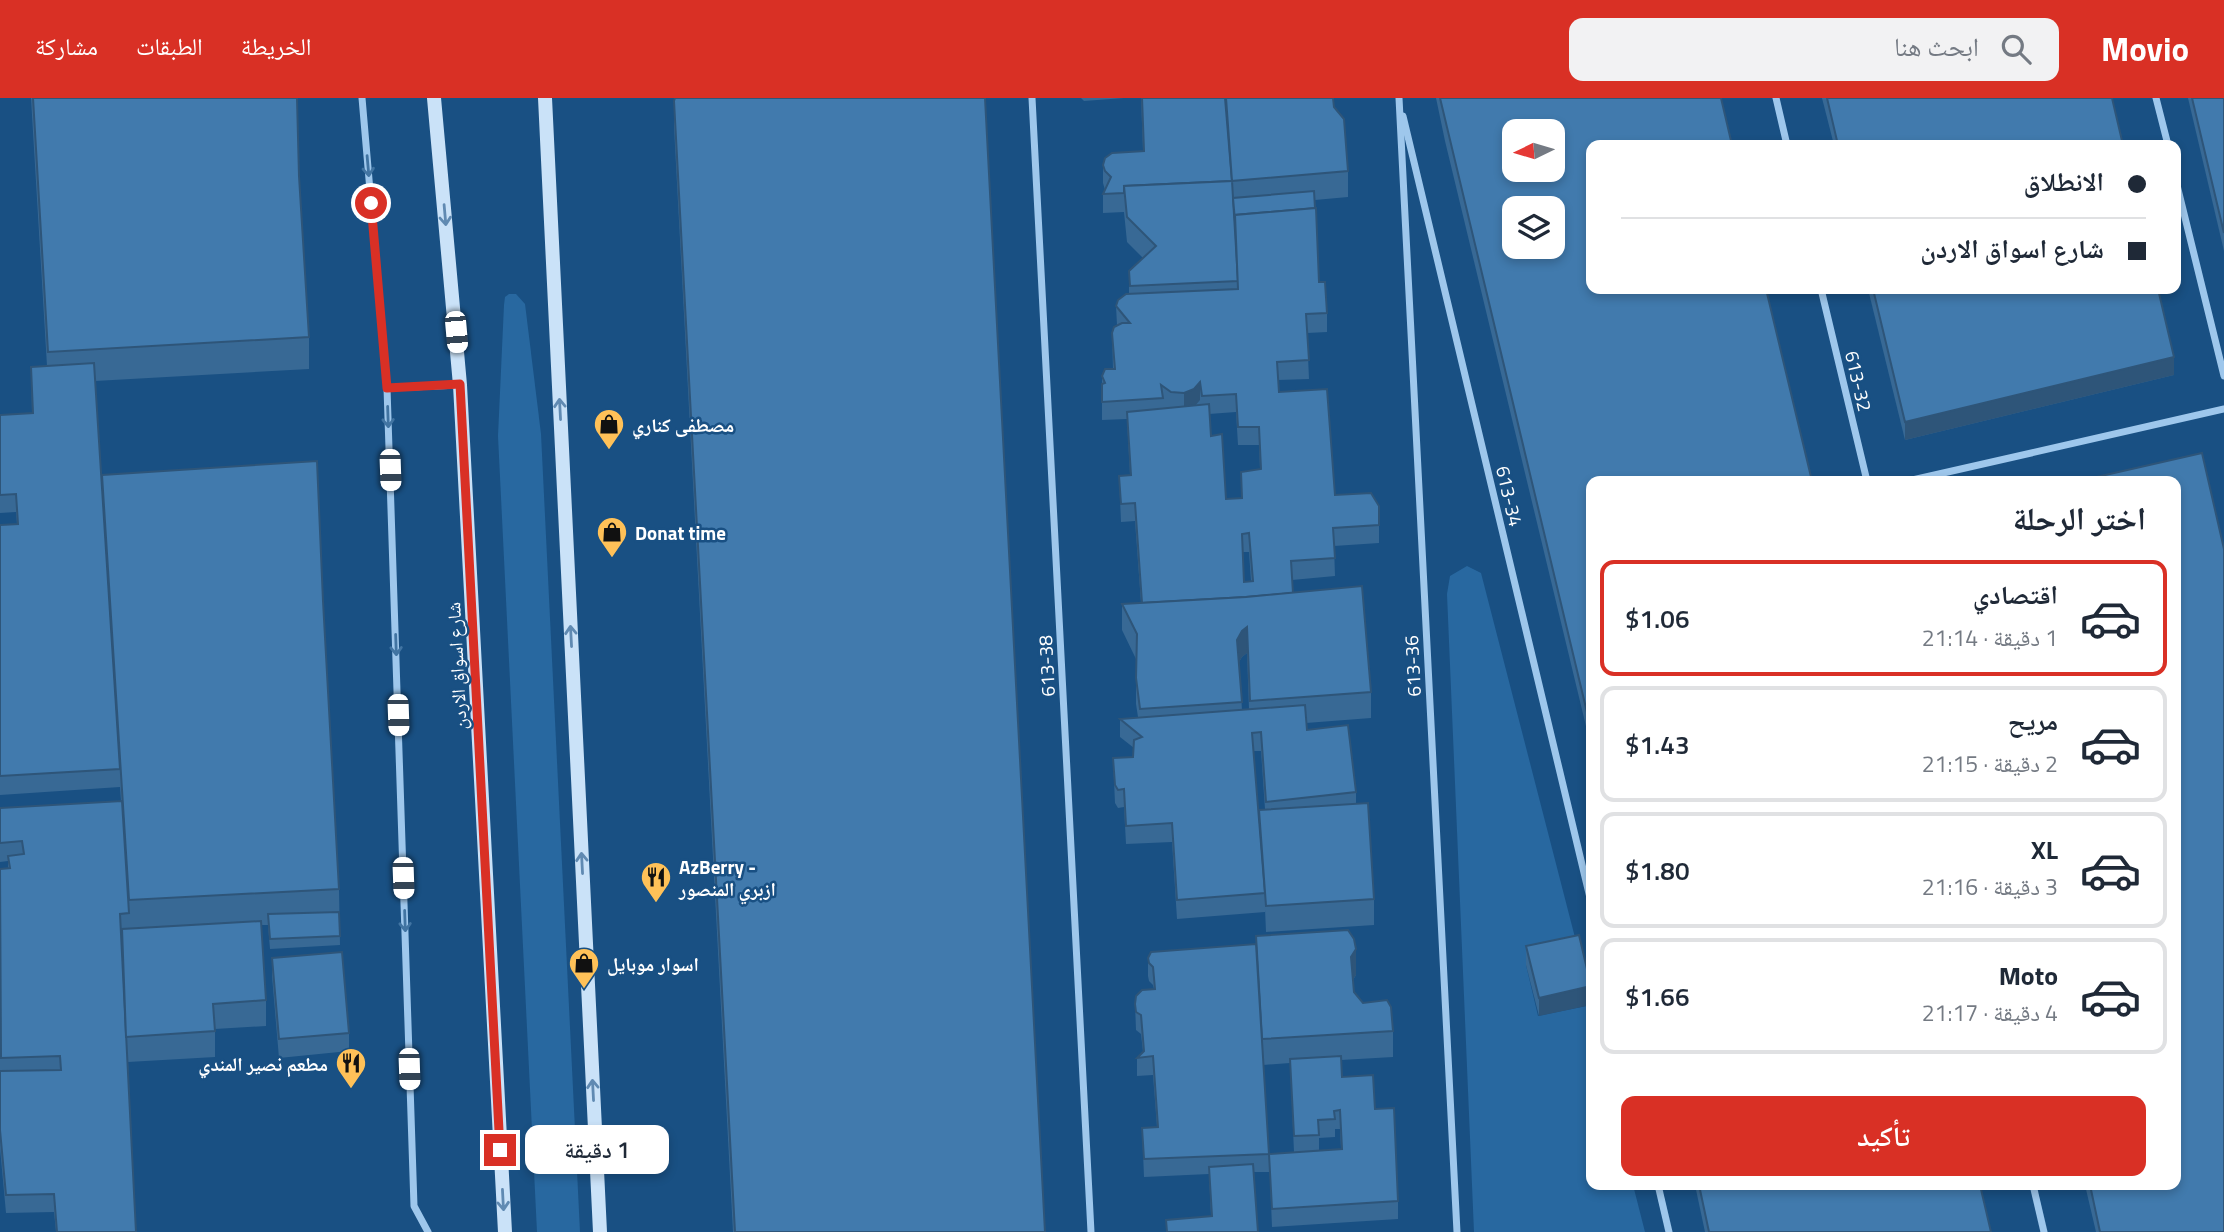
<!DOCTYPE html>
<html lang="ar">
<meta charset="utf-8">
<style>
:root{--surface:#fff;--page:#f2f2f3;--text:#1f2937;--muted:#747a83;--line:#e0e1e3;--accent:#d93025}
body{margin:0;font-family:"Titillium Web","Noto Naskh Arabic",sans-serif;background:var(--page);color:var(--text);direction:rtl;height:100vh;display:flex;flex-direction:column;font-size:26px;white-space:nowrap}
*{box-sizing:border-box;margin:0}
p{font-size:23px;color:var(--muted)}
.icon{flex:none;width:38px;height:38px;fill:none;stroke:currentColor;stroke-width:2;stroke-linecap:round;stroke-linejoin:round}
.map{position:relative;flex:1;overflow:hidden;direction:ltr}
.side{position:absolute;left:1586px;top:378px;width:595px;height:714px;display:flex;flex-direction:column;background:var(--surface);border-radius:14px;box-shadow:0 4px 10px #0003;direction:rtl}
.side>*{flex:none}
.banner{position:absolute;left:1586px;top:42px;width:595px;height:154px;border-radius:14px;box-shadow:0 4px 10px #0003;direction:rtl;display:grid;align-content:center;height:154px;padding:0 35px;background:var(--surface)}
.needle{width:46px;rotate:265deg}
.buttons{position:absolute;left:1502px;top:21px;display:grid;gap:14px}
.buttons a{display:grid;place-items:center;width:63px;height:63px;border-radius:14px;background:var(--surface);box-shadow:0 4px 10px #0003;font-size:35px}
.end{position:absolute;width:32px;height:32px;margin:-16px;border:9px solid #d93025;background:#fff;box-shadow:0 0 0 4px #fff}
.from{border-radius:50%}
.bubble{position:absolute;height:49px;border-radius:14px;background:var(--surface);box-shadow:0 4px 10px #0003;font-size:23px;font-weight:600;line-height:49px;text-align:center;direction:rtl}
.car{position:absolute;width:21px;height:42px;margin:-21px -10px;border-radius:9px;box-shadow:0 0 5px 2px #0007;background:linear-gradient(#fff 24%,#345 0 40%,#fff 0 76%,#345 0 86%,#fff 0)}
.banner b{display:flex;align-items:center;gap:24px;height:66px;font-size:26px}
.banner b+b{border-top:2px solid var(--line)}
.banner i{width:18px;height:18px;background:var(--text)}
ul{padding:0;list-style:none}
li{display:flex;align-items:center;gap:21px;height:116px;margin:0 14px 10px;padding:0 21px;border:4px solid var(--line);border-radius:14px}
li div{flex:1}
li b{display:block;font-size:26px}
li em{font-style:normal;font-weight:600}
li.current{border-color:var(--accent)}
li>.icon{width:63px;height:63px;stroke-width:1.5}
h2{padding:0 35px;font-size:32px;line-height:84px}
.cta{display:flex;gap:14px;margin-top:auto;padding:14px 35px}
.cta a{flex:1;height:80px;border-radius:14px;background:var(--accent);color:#fff;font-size:28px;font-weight:600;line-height:80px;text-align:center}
header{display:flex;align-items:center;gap:42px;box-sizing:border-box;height:98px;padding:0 35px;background:var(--accent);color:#fff}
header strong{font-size:33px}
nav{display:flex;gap:38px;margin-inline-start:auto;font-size:24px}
.search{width:490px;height:63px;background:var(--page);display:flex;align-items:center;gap:18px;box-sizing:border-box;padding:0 24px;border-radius:14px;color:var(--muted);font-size:26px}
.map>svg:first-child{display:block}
</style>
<header>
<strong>Movio</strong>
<div class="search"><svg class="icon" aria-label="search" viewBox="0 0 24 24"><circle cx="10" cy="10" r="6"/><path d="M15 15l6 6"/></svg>ابحث هنا</div>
<nav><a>الخريطة</a><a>الطبقات</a><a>مشاركة</a></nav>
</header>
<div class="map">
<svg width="2224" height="1134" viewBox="0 0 2224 1134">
<rect width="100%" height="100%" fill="#195083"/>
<g fill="#2868a0">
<path d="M509,196h7l9,10 16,130 39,798h-43l-39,-796 6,-131 1,-8z"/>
<path d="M1467,468l14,7 98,380 -53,12 12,51 53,-11v180h42l12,47h-171l-27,-638 3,-18z"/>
</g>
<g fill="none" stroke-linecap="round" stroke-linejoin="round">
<g stroke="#9ec7ec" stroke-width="7">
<path d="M362,0l25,290 27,818 14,26"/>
<path d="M1032,0l59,1134"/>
<path d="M1399,0l58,1134"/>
<path d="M1776,0l11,47"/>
<path d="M2156,0l12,47"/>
<path d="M1403,18l188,786"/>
<path d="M2175,79l49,199"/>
<path d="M1821,191l46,192"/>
<path d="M387,290l73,-3"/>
<path d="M1908,383l316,-72"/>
<path d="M1658,1087l11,47"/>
<path d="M2033,1087l11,47"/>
</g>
<g stroke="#cae2f8" stroke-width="14">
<path d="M434,0l26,287 45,847"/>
<path d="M545,0l55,1134"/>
</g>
</g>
<g fill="#386995" fill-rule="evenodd">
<path d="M31,0h266l2,78 10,161v32l-214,12 7,105 221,115 16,288 1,56 -70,4 -2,-24h-7l5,75v26l-51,3v28l-87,5 8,170h-80l-2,-20 -48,1 -6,-65v-279l8,-1v-7l-8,1v-54l121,-7 -1,-14 -120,8v-270l17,-1 -1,-12 -16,1v-98l32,-2 -1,-46 16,-1z"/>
<path d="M1081,0h43l-40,3z"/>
<path d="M1141,0h192l1,9 14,64v26l-33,3 4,82 8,31v19l-20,1 2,46 -31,1 1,12 56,103 44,11v37l-45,3 1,30 -43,4 1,13 78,99v26l-65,5 1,7 49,62v12l18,95v26l-108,7 -1,-23v3l-88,7 -5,-77 -46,2 -2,-37 -6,1 -3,-5 -2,-45 20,-1 1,-9 -14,-11v-18l18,-2 -2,-13v-45l-14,-29v-26l19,-1 -6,-82 -14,1 -2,-46 11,-1 -3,-56 -25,1v-44l11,-7 -1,-36 5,-8 -1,-19 13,-12v-23l14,-13 -16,-16 -3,-30 -21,1v-19l2,-4 -2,-7v-18l40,-14zM1236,314l2,33h21l1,24 -19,3v26l-15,1 -15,-63 -2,-22zM1243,454h6l2,29 -7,1zM1247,555l2,56 -7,1 -3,-48 3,-5zM1253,653h8l4,58 -6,9z"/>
<path d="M1436,0h285l-130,383v266l-146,-606z"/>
<path d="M1822,0h290l11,47h-289z"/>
<path d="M2188,0h36v153z"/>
<path d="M674,3l371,1131h-312l-59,-1105z"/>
<path d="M1868,191h290l16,86 -269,65z"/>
<path d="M1579,837l-40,81 -13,-51v-19z"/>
<path d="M272,860l77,75v18l-70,7 -7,-82z"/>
<path d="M1148,860l208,17 -3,5 1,12 9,11 30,28v26l-52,3 1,17 33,32 23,92v18l-126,8 -3,-73 25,-2 -4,-89 -27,2 6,89v18h-15l4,60h-92v-12l45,-4 -2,-42 -65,3 -2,-49 15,-1 -4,-52 -16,1v-18l6,-6 -2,-18 -5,-4 -1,-26 19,-15 -1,-4 -4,-4 -1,-5zM1335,1031h5l1,20 -22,2v-13l16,-1z"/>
<path d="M1695,1087h285l11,47h-286z"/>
<path d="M2085,1087h90l49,47h-128z"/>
</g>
<g fill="#2e5579">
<path d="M2174,259v18l-269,65v-18z"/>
<path d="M1200,284v18l-6,7 -10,5v-19z"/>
<path d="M1247,529v26l-5,4 -5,9v-26l5,-9z"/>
<path d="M1356,851v26l-5,8v-26z"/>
<path d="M1591,888v19l-52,11v-18z"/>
</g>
<g fill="#417aad" stroke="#2e5579" stroke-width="2" fill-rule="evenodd">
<path d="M33,0h264l2,78 10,161 -261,15z"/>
<path d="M675,0h310l60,1134h-310l-61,-1131z"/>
<path d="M1142,0h83l7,83 -108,5v7l-21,1 8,-17 -6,-6 -2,-6 2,-7 7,-5 32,-2z"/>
<path d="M1226,0h107l1,9 10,12 4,52 -116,10 6,100 -108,5 -1,-15 27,-25 -29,-29 -3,-31 108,-5z"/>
<path d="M1440,0h281l11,47h-141v144h175l46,192h-221v248zM1514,33h38v39h-38zM1514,110h38v39h-38z"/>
<path d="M1827,0h285l11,47h-285z"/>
<path d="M2192,0h32v135z"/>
<path d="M1314,93l1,17 -80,7v6l-2,-23z"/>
<path d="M1316,110l3,74h6l2,31 -21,1 3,46 -32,2 2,30 48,-3 8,106 36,-2 8,13v19l-46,3 2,30 -44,3 2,32 -47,4 -104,6 -7,-100 -14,1 -2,-28 12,-1 -4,-63 82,-8 2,32 11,-2 4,65 16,-1 -1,-26 20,-3 -2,-42h-21l-2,-33 -34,2 -2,-14 -6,7 -10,4 -13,-1 -10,-7 2,13 -61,4v-18l3,-1 -3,-7 3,-7h10l-3,-36 2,-6 8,-4h8l-14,-17 2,-6 8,-6 112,-5 -3,-74zM1249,435l4,48 -9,1 -2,-48z"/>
<path d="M1873,191h285l16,68 -269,65z"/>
<path d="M94,265l26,406 -120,7v-251l18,-1 -2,-30 -16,1v-80l33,-2 -2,-46z"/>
<path d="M2202,355l22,96v683h-124l-10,-47h85v-704h-96z"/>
<path d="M317,363l6,140 16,288 -210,11 -27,-425z"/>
<path d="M1362,488l9,106 -121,9 -3,-74 -5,4 -5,9 5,62 -102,7 -4,-31 1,-44 -15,-30 124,-7z"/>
<path d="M1305,607l2,25 41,-5 8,67 -90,10 -5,-70 -9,1 13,160 -88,7 -5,-77 -46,3 -2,-37 -6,1 -3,-5 -2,-27 20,-1 1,-17 8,-3 -22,-18z"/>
<path d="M122,703l7,112 -9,1 16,318h-79l-3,-38 -48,1 -6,-65v-59l61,-1 -1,-14 -59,2 -1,-189 10,-1 -2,-12 16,-2 -2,-13 -22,2v-35z"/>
<path d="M1368,705l6,96 -108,7 -7,-96z"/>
<path d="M339,814l1,24 -70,3 -2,-25z"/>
<path d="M261,823l5,79 -53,4 2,27 -89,6 -4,-108z"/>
<path d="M1348,832l6,9 2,10 -5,8 3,35 9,11 24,-3 4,7 2,24 -131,8 -6,-103z"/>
<path d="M1579,837l12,51 -52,12 -13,-52z"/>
<path d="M1256,846l13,210 -125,5 -2,-31 16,-1 -5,-71 -16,2 7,-7 -3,-36 -5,-3 -1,-8 1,-8 6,-6 13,-1 -2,-22 -4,-4 -1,-5 3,-6z"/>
<path d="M342,854l7,81 -70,6 -7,-81z"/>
<path d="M1341,958l1,21 31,-2 2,34 19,-1 4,93 -126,8 -3,-55 73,-5 -2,-39 -6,1 1,8 -17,1 1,15 -25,1 -4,-77z"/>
<path d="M1253,1066l5,68h-91l-1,-12 46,-4 -3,-49z"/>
<path d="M1699,1087h281l11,47h-282z"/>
</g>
<defs><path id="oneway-shaft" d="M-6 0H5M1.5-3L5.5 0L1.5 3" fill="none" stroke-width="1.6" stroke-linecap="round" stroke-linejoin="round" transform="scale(1.75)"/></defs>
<g stroke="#4174a2">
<use href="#oneway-shaft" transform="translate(368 68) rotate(85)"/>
<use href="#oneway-shaft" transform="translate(388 319) rotate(88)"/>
<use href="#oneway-shaft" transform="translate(396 547) rotate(88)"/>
<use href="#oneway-shaft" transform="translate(405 823) rotate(88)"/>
</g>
<g stroke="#608ab2">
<use href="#oneway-shaft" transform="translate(445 117) rotate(85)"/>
<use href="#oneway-shaft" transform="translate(560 311) rotate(-93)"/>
<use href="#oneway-shaft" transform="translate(571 538) rotate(-93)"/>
<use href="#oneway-shaft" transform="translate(582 765) rotate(-93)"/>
<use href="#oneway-shaft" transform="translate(593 992) rotate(-93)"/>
<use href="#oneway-shaft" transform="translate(503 1102) rotate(87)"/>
</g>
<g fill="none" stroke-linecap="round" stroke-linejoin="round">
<path stroke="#d93025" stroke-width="9" d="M371,105l16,185 73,-4 40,766"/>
</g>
<defs>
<g id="shop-pin" transform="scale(1.575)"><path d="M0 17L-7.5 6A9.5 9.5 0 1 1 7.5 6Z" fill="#ffc158" stroke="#195083"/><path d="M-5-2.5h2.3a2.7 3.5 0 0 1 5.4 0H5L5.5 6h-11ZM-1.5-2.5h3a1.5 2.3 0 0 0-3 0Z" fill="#111"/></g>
<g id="restaurant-pin" transform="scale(1.575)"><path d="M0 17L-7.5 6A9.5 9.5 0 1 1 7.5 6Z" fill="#ffc158" stroke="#195083"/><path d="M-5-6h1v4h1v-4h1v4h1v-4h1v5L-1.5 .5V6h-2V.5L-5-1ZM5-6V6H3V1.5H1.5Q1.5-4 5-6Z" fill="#111"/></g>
</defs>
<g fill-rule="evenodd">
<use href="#shop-pin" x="609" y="326"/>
<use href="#shop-pin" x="612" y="434"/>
<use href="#restaurant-pin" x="656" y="779"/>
<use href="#shop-pin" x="584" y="865"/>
<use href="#restaurant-pin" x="351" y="965"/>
</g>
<g text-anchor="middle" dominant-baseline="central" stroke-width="5" stroke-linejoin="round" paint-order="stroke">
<g font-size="19" fill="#fff" stroke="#195083">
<text transform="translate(1859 283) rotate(77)">613-32</text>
<text transform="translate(1510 398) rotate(77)">613-34</text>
<text transform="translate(456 568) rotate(-93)">شارع اسواق الاردن</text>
<text transform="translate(1046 568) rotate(-93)">613-38</text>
<text transform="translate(1412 568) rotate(-93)">613-36</text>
</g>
<g font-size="19" font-weight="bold" fill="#fff" stroke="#195083" text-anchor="start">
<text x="632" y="326">مصطفى كناري</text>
<text x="635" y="434">Donat time</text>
<text x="679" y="768">AzBerry -<tspan x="679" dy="22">ازبري المنصور</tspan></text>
<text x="607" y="865">اسوار موبايل</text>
<text x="328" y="965" text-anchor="end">مطعم نصير المندي</text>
</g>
</g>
</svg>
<div class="buttons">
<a><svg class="needle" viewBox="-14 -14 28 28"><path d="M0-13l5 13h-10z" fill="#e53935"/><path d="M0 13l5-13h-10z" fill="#747a83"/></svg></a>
<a><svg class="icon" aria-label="layers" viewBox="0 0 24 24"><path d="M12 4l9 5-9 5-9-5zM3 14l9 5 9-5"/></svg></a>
</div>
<i class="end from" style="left:371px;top:105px"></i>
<i class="end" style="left:500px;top:1052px"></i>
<div class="bubble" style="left:525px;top:1027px;width:144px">1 دقيقة</div>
<i class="car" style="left:456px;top:234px;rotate:175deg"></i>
<i class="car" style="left:390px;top:372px;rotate:178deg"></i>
<i class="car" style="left:398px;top:617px;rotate:178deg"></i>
<i class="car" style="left:403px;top:780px;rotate:178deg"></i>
<i class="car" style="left:409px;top:971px;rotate:178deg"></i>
<div class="banner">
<b><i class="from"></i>الانطلاق</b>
<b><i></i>شارع اسواق الاردن</b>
</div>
<section class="side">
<h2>اختر الرحلة</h2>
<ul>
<li class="current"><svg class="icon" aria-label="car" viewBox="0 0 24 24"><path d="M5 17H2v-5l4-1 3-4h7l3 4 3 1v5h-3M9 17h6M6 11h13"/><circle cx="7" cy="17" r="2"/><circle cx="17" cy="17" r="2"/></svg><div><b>اقتصادي</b><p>1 دقيقة · 21:14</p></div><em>$1.06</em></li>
<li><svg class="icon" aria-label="car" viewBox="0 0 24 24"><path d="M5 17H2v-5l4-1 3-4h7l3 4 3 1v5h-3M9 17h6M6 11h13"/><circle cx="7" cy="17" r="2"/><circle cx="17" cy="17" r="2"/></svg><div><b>مريح</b><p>2 دقيقة · 21:15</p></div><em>$1.43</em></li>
<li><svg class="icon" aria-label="car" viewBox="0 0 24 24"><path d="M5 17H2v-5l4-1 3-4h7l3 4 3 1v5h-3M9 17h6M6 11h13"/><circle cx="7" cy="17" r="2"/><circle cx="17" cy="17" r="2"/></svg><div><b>XL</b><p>3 دقيقة · 21:16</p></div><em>$1.80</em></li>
<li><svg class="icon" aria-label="car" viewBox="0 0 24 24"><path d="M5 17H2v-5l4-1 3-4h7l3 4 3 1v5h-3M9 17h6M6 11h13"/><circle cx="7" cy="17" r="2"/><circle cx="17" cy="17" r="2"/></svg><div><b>Moto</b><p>4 دقيقة · 21:17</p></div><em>$1.66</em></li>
</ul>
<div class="cta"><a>تأكيد</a></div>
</section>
</div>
